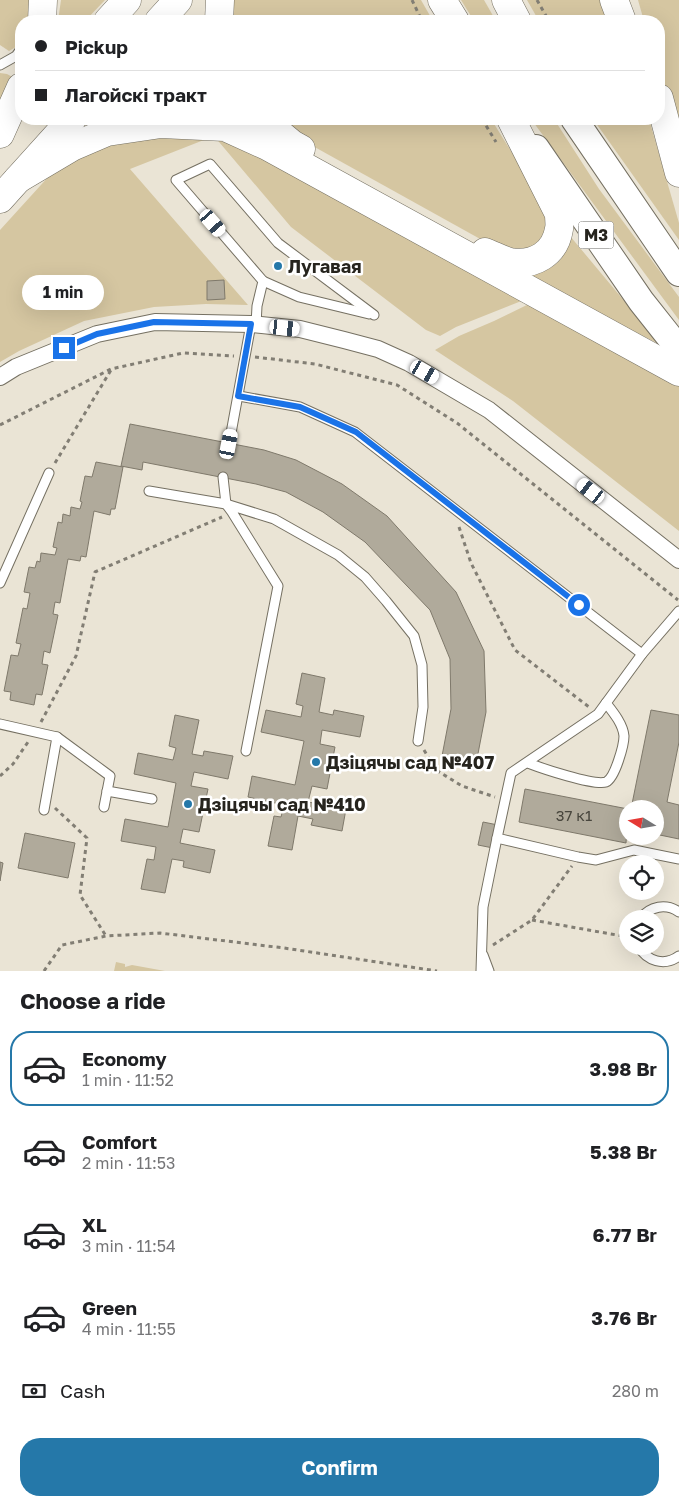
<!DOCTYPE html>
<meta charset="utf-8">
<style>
:root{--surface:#fff;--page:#f6f6f6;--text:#202124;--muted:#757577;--line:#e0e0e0;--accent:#2578a9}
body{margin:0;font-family:"Golos Text",sans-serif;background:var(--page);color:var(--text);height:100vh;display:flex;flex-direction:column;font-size:19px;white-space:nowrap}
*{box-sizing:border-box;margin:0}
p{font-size:16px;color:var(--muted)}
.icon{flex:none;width:28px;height:28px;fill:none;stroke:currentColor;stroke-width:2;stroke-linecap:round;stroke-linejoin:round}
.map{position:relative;height:971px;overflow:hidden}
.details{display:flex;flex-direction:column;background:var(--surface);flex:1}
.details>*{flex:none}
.guide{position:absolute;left:15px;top:15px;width:650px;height:110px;border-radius:20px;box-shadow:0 5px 20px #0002;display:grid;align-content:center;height:110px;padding:0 20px;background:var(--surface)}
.needle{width:32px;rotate:281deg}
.controls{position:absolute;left:619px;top:800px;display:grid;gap:10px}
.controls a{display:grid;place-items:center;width:45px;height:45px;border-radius:50%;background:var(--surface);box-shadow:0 5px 20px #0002;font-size:25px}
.end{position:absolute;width:22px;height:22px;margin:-11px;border:6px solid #1a73e8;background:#fff;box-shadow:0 0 0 2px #fff}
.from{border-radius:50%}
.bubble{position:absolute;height:35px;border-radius:18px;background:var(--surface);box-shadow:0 5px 20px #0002;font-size:16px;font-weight:700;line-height:35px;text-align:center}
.car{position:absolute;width:15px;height:30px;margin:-15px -8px;border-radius:6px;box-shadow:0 0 4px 1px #0007;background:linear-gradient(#fff 24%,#345 0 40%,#fff 0 76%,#345 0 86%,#fff 0)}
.guide b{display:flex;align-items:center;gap:18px;height:48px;font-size:19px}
.guide b+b{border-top:1px solid var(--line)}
.guide i{width:12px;height:12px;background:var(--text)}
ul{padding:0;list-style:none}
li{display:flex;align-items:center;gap:15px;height:75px;margin:0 10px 8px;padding:0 10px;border:2px solid transparent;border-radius:20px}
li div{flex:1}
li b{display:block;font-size:19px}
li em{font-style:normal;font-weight:700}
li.selected{border-color:var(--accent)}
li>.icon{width:45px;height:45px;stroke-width:1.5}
h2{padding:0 20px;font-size:22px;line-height:60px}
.pay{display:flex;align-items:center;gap:12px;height:55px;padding:0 20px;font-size:19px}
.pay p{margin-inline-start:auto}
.button{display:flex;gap:10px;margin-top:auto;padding:10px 20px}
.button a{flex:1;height:58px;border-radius:20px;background:var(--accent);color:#fff;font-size:20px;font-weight:700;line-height:58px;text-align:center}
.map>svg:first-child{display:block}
</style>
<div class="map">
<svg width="679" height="971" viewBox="0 0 679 971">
<rect width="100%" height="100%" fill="#eae4d5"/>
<g fill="#d5c6a1">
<path d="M0,0h34l-3,21h-10v23l-12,7 -9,-6z"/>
<path d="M61,0h44l-20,21h-27z"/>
<path d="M230,0h191l12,21h-205z"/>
<path d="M461,0h23l12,21h-22z"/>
<path d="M527,0h80l8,21h-76z"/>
<path d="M638,0h41v132l-20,-65v-46h-15z"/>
<path d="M0,73l7,1 9,5 -16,33z"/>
<path d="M275,119h216l58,93v16l-7,11 -11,10 -10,4 -30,-8 -189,-105z"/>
<path d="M531,119h23l45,70 80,108v23z"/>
<path d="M593,119h56l30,104v17z"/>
<path d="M219,132l305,168 -68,27 -16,9 -14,-6 -135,-103 -77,-91 -84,33 118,136 -42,-1 -52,3 -70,14 -65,30 -19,11v-132l50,-55 52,-34z"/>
<path d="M570,236l91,109 -137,-69c28,-6 40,-11 46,-40z"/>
<path d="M531,303l148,79v149l-166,-130 -78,-51 24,-14 35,-15z"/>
<path d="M116,962l9,2v3l7,-2 33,6h-51z"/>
</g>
<g fill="#b0aa9b" stroke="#7f796b">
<path d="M224,280l1,19 -18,1v-19z"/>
<path d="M130,424l134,26 32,10 46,24 45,32 69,76 28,59 2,61 -10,52 -34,-8 9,-47 -1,-50 -20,-49 -65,-68 -42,-30 -37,-20 -30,-8 -113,-22 -1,8 -21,-4z"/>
<path d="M96,462l27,5 -8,42h-4l-1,6 -16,-4 -8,46 -5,-1 -1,5 -12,-2 -8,44 -5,-1 -2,12 5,1 -8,38 -6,-2 -2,13 6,1 -6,30 -6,-1 -2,11 -24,-5 1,-8 -7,-1 7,-36 7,1 3,-12 -5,-1 7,-35 4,1 3,-16 -6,-1 5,-25 6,1 2,-7 3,1 1,-9 14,2 2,-7 -4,-1 5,-25 4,1 1,-9 7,2 1,-9 9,2 2,-7 -2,-1 5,-25 7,1z"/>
<path d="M302,673l23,5 -6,34 14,3 1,-5 30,6 -4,21 -38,-7 -2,14 15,3 -8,42 -15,-3 -4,16 38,7 -4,22 -31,-6 2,-6 -15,-3 -6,34 -24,-4 6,-30 7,1 3,-12 -36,-8 4,-21 43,9 9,-44 -43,-9 5,-22 35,7 2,-11 -7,-2z"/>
<path d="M651,710l28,5v27l-12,60 12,3v34l-24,-5v-25h-24z"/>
<path d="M175,715l24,5 -7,34 11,2 1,-5 29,5 -5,23 -34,-7 -3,14 17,3 -9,43 -16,-3 -3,14 35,7 -5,23 -27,-6 1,-6 -12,-2 -7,34 -24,-4 6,-30 7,1 2,-13 -35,-6 4,-22 43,8 8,-44 -42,-9 4,-21 35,7 3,-12 -7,-2z"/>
<path d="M525,789l103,20 -2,34 -107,-21z"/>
<path d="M483,822l15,3 -5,23 -15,-3z"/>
<path d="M25,833l50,10 -7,35 -50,-10z"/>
<path d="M0,862l3,1 -3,18z"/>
</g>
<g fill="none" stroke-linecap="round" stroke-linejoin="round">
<g stroke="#757062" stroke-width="11">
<g id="lane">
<path d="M0,65l16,-9 5,-7"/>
<path d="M263,281l36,16 70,17"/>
<path d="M256,325l1,-19 6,-25 -87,-101 34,-16 68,79 96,72"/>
<path d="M239,396l61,11 55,25 287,222"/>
<path d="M229,444l22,-120"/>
<path d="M149,491l77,13 -3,-27"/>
<path d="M0,583l49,-110"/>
<path d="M679,611l-37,43 -44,60 -87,59 -14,65 81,19 18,3 38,-10 45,9"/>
<path d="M0,724l57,13 53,39 -6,31"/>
<path d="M246,751l32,-165 -46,-74 -6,-8 48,15 64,36 27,22 21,24 28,35 8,29 1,42 -5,34"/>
<path d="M528,763c13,5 66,23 78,19 9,-4 18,-37 18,-46 -1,-12 -11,-24 -18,-33"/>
<path d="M107,791l45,8"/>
<path d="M44,810l13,-73"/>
<path d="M640,919c10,-13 26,-16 39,-7"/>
<path d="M638,946c9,15 26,21 41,10"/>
<path d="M483,955l6,16"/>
<path d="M481,971l2,-64 14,-69"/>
</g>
</g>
<g stroke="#757062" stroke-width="18">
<path id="street" d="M0,377l16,-10 81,-33 58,-12 96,2 49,5 44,11 34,9 31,14 80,47 190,150"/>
</g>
<g stroke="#757062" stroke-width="28">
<g id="primary">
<path d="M574,119l105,154"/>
<path d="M536,148l105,153 38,48"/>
</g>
</g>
<g stroke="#757062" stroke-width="29">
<g id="highway">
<path d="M442,0l13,21"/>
<path d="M506,0l11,21"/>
<path d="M614,0l8,21"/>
<path d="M42,21l1,-21"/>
<path d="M108,21l19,-21"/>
<path d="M159,21l19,-21"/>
<path d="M219,21l1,-21"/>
<path d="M659,98l20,75"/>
<path d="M262,119l30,25 9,5"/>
<path d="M0,134l21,-47"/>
<path d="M18,179l54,-32 35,-15 54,-8 64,3 42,19 412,226"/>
<path d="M0,199l72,-80"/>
<path d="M485,252c8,3 17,8 25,10 24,4 45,-8 49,-33 1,-4 0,-10 0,-15l-48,-95"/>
</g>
</g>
<g stroke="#827e74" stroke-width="3" stroke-dasharray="4 4" stroke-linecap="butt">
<path d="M412,0l10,21"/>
<path d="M537,0l12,21"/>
<path d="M482,119l14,23"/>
<path d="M255,357l60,7 82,21 60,38 221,177"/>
<path d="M0,425l111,-56 72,-16 51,3"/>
<path d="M55,463l56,-93"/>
<path d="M459,527l12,36 44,87 74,57"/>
<path d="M41,722l35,-66 19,-84 127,-55"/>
<path d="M424,750l12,20 26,16 33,11"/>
<path d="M0,776l13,-12 15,-22"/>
<path d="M55,808l32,30 -7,57 26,41"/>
<path d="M532,920l96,17"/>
<path d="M493,945l39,-25 40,-54"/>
<path d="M44,971l18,-26 44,-9 54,-3 124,15 153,23"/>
</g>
<use href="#lane" stroke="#fff" stroke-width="9"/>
<use href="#street" stroke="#fff" stroke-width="16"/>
<use href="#primary" stroke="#fff" stroke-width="26"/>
<use href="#highway" stroke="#fff" stroke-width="28"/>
</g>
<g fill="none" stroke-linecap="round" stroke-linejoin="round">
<path stroke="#1a73e8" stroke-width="6" d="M64,348l33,-14 57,-12 97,2 -13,72 62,11 56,25 223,173"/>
</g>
<g fill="#2578a9" stroke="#fff" stroke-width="2">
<circle cx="278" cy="266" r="5"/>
<circle cx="316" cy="762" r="5"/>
<circle cx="188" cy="804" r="5"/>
</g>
<g text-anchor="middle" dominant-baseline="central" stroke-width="5" stroke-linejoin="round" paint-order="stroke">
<g font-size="15" fill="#48463d">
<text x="574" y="815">37 к1</text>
</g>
<rect fill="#fff" stroke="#676662" stroke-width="1" x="578.5" y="221.5" width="35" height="27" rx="4"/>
<g font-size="16" font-weight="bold" fill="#26241e">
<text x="596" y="235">М3</text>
</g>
<g font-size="18" font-weight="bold" fill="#26241e" stroke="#fff" text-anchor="start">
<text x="288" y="266">Лугавая</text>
<text x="326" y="762">Дзіцячы сад №407</text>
<text x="198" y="804">Дзіцячы сад №410</text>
</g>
</g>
</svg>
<div class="controls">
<a><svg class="needle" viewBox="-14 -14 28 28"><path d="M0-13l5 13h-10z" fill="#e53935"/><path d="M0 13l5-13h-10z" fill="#757577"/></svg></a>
<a><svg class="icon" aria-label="locate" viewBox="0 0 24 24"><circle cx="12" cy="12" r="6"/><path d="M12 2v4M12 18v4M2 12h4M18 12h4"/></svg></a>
<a><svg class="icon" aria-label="layers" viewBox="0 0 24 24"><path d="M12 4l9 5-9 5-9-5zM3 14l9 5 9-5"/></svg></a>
</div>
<i class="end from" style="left:579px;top:605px"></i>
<i class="end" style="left:64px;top:348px"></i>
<div class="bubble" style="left:22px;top:275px;width:82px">1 min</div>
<i class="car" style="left:213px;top:223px;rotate:139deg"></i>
<i class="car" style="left:285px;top:328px;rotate:96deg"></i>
<i class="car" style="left:425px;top:372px;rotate:120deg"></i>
<i class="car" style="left:229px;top:444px;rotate:11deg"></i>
<i class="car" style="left:591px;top:491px;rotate:308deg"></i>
<div class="guide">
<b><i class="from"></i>Pickup</b>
<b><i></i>Лагойскі тракт</b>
</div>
</div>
<section class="details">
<h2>Choose a ride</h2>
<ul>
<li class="selected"><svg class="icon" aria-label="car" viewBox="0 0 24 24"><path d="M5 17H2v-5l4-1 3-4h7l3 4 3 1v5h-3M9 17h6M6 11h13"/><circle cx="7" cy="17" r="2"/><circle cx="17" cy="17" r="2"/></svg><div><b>Economy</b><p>1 min · 11:52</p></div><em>3.98 Br</em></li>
<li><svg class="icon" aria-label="car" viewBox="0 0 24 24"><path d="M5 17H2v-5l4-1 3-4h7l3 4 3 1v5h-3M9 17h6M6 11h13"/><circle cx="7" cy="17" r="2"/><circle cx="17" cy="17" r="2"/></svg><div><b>Comfort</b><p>2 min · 11:53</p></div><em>5.38 Br</em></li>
<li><svg class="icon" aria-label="car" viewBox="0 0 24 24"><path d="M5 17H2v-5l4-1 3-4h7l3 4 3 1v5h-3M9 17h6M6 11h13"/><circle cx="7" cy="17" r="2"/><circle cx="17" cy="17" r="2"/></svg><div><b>XL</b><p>3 min · 11:54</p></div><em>6.77 Br</em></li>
<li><svg class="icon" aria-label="car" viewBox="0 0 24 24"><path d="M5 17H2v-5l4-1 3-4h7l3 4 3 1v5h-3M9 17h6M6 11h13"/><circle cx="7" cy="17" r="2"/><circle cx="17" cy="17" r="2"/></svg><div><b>Green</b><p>4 min · 11:55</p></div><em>3.76 Br</em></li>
</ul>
<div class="pay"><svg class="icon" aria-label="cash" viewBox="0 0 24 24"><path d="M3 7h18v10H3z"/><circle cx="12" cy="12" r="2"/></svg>Cash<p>280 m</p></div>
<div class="button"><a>Confirm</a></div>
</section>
